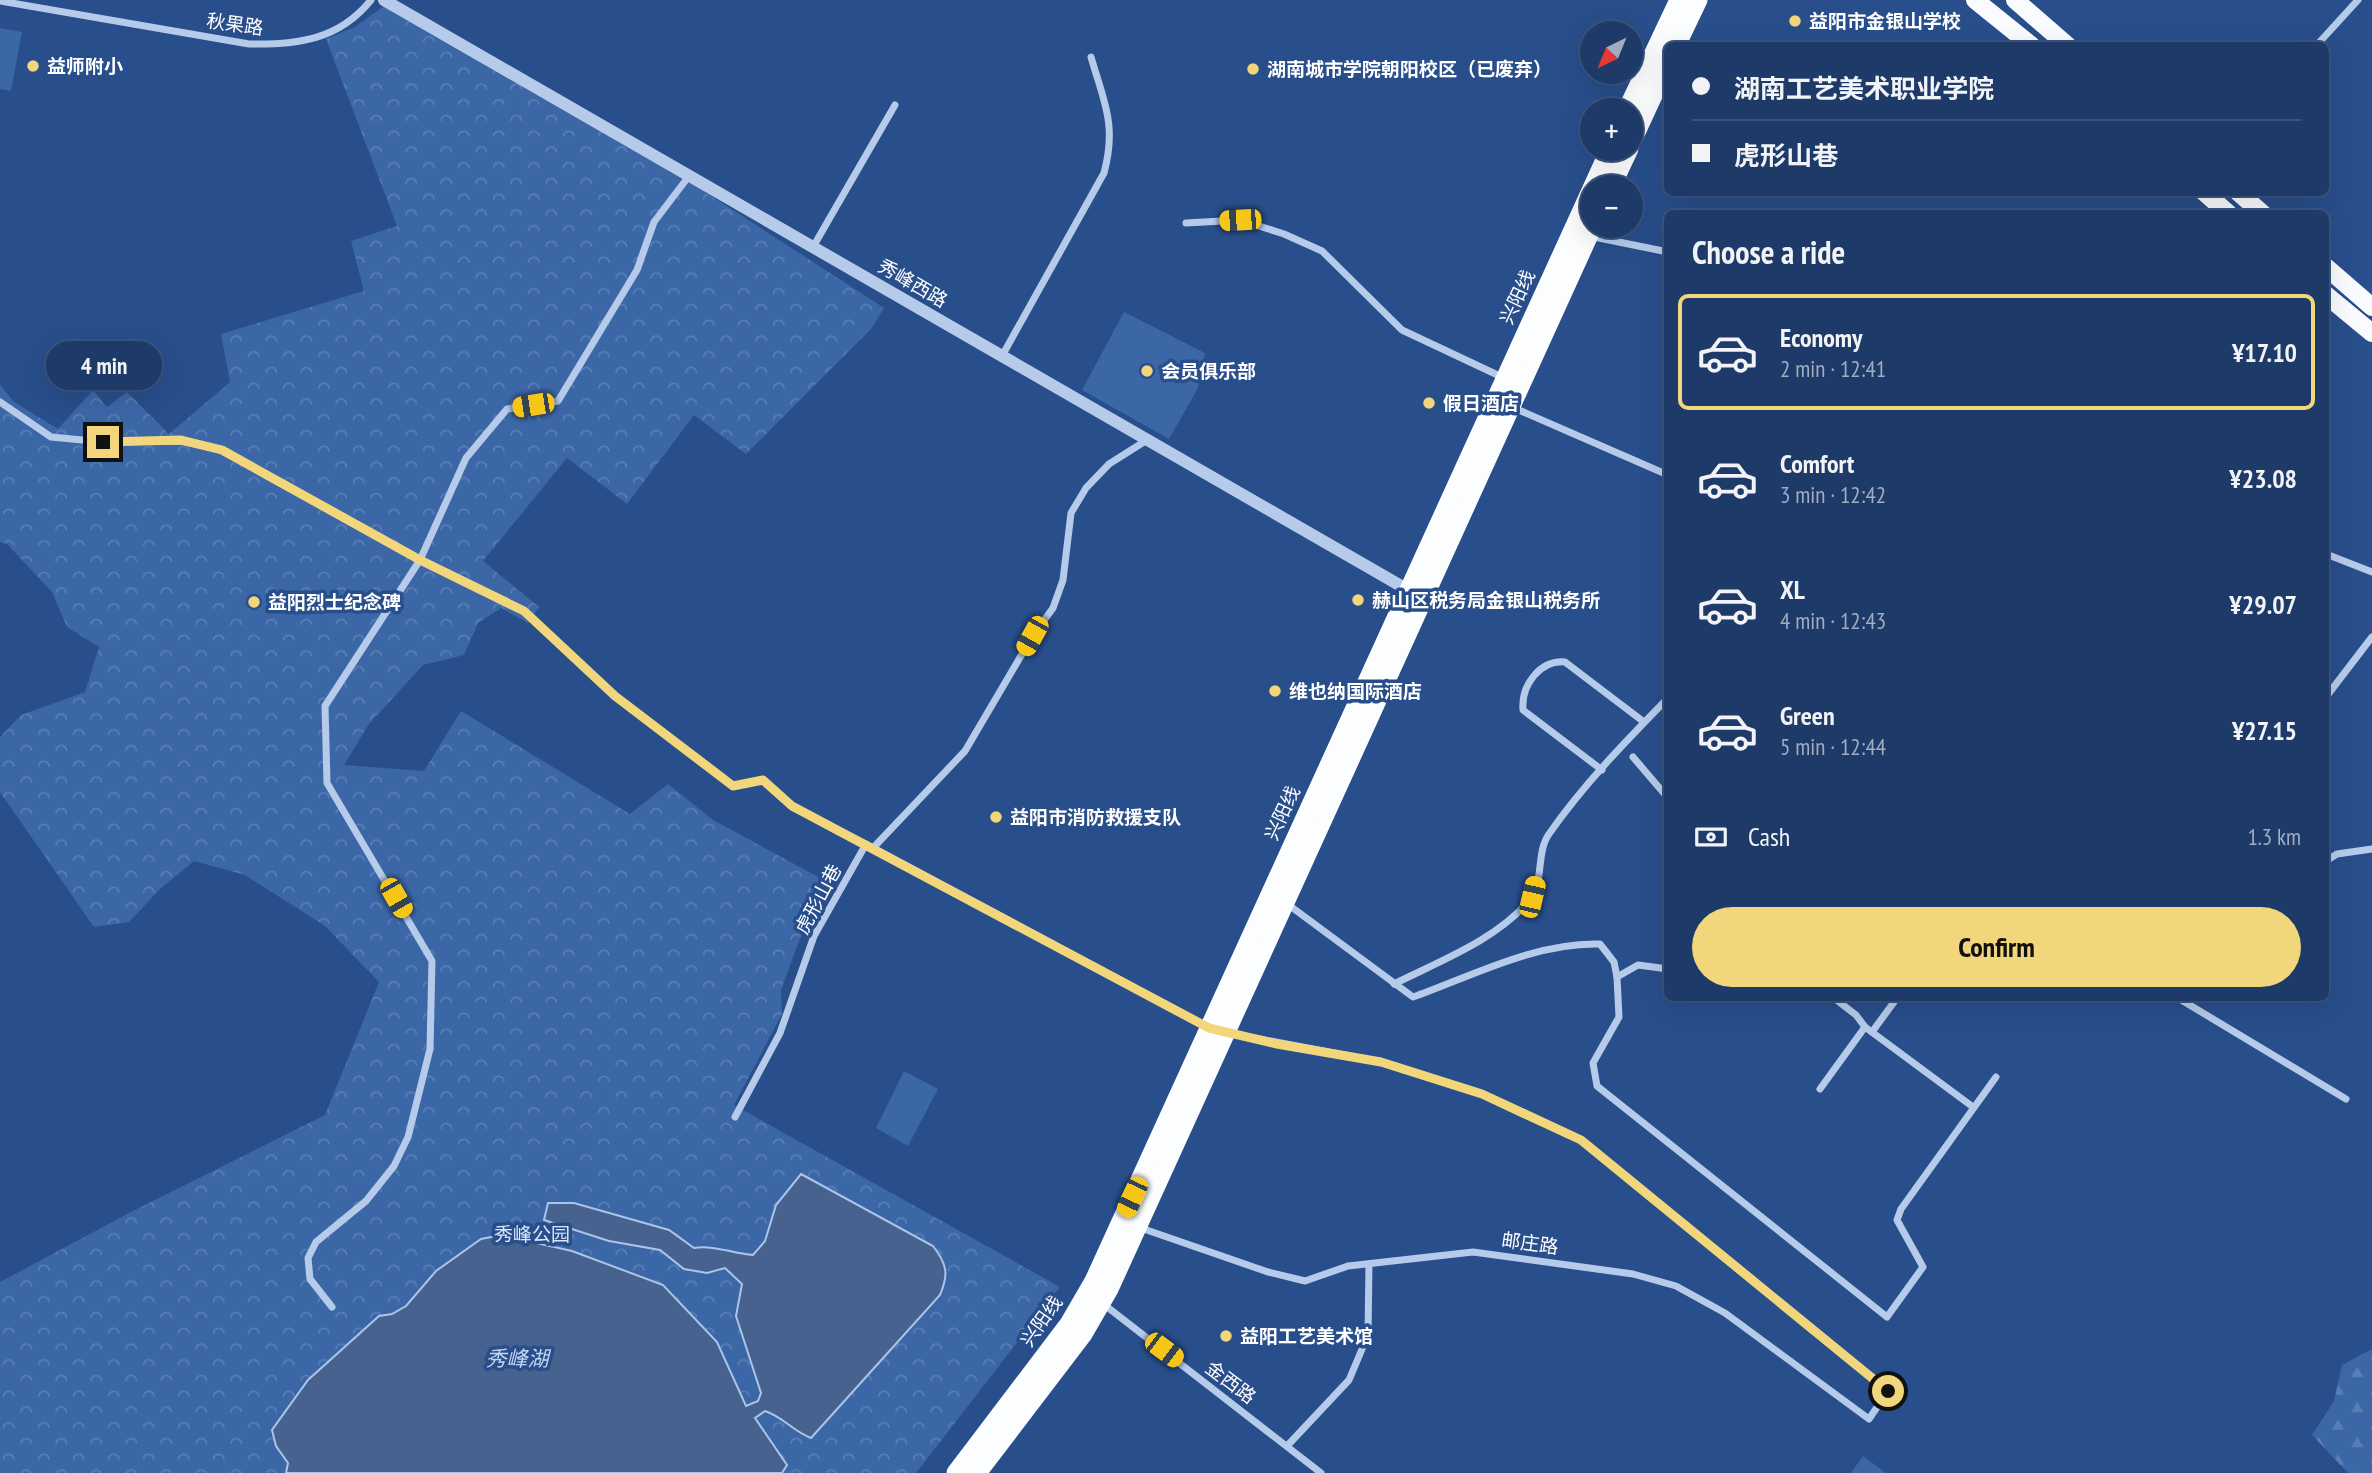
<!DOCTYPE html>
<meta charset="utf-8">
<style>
:root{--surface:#1e3a68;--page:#26416e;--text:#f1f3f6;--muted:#a1adc0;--line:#3c547c;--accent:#f2d67c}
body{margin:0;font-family:"PT Sans Narrow","Noto Sans SC",sans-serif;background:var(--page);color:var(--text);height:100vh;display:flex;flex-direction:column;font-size:26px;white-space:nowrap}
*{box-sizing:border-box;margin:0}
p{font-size:23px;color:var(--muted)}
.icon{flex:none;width:38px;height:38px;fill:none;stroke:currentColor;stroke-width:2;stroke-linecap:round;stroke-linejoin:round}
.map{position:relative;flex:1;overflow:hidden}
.side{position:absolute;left:1664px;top:210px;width:665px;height:791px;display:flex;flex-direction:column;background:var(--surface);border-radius:10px;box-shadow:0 7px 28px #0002,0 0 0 2px var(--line)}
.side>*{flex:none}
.guide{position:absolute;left:1664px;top:42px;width:665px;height:154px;border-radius:10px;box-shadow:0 7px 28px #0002,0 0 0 2px var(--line);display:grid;align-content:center;height:154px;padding:0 28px;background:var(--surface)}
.needle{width:46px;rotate:223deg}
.fabs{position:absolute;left:1580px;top:21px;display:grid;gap:14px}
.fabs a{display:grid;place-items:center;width:63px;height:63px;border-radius:50%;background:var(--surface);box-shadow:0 7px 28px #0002,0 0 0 2px var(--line);font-size:35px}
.end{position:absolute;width:32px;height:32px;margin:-16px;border:9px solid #f2d67c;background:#111;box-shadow:0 0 0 4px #111}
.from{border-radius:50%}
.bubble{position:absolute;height:49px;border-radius:24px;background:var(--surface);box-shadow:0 7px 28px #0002,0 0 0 2px var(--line);font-size:23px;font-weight:800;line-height:49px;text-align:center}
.car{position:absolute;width:21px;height:42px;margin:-21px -10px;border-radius:9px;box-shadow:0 0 5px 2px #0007;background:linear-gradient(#f5c518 24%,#345 0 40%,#f5c518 0 76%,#345 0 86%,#f5c518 0)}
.guide b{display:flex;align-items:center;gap:24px;height:66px;font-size:26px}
.guide b+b{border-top:2px solid var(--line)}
.guide i{width:18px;height:18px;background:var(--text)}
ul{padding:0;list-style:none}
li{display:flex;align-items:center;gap:21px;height:116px;margin:0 14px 10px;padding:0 14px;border:4px solid transparent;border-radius:10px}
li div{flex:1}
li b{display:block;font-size:26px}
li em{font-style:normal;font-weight:800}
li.current{border-color:var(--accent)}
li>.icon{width:63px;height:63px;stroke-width:1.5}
h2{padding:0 28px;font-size:32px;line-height:84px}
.pay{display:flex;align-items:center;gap:18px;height:77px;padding:0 28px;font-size:26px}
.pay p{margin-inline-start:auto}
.action{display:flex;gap:14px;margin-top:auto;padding:14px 28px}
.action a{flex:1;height:80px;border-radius:42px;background:var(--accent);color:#111;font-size:28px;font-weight:800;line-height:80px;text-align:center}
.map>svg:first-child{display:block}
</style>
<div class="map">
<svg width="2372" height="1473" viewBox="0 0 2372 1473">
<defs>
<pattern id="forest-firs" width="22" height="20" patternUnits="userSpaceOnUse" patternTransform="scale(1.75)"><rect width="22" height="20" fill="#3c67a7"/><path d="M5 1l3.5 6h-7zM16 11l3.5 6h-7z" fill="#597eb4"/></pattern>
<pattern id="park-crowns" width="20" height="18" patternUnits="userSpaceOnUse" patternTransform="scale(1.75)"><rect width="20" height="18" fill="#3c67a7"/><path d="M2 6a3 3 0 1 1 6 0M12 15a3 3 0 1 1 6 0" fill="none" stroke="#597eb4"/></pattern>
</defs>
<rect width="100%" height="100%" fill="#284e8b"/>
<path fill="url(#forest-firs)" d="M2372,1349v124h-24l-36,-38 22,-34 8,-36z"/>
<path fill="url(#park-crowns)" d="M384,6l298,171 202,131 -13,21 -125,125 -52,-39 -67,89 -60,-46 -84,103 56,46 -11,16 -27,-15 -23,15 -14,32 -41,10 -54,59 -25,41 80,6 37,-60 169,103 38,-30 45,36 122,66 -14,23 -16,16 -24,65 1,24 -48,91 326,182 -144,186h-916v-191l131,-70 194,-97 54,-133 -54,-56 -80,-51 -51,-14 -35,29 -30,32 -35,5 -94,-135v-55l21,-22 64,-23 14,-45 -32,-20 -15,-35 -45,-48 -7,-2v-157l14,17 44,27 35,-39 14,17 20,-15 42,42 61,-52 -9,-48 143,-43 -13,-50 46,-15 -71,-187 29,-12z"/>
<g fill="#3c67a7">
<path d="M0,28l22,4 -11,59 -11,-2z"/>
<path d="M1124,312l81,41 -7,35 -29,51 -87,-49z"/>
<path d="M904,1071l34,18 -30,57 -32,-18z"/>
<path d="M1863,1456l23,17h-35z"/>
</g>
<path fill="#47628e" stroke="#abc5ea" stroke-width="2" d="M801,1174l132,72c14,18 16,28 7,49l-129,143c-18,-7 -28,-21 -46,-27l-10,7 32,47 -5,8h-496l2,-10 -12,-17 -4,-16 36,-50 71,-64 13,-2 14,-8 30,-35 45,-32 20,-4 71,16 91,34 54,57 29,64 12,-5 3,-8 -25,-77 6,-32 -17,-16 -18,5 -23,-4 -24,-19 -51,-9 -65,-21 4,-17h26l95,27 25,18c20,-3 38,5 59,7l12,-14 11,-36z"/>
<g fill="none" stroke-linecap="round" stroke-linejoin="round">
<g stroke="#b6cbea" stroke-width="7">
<path d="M0,1l249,43c48,1 90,-4 122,-44"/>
<path d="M2316,46l42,-46"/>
<path d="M1186,223l54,-3 44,14 38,17 80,79 102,48"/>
<path d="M1589,236l79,16"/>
<path d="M813,247l82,-142"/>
<path d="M1002,356l102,-183c13,-48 0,-71 -13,-116"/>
<path d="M0,402l51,35 52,5 78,-1 41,9 198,110 104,51 91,85 118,90 30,-6 28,26 75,38 -52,92 -34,97 -45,84"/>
<path d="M1512,407l156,68"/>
<path d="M2326,554l46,18"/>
<path d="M2326,697l46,-60"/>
<path d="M1633,757l35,41"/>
<path d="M1602,770l-79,-60c-2,-25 17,-50 42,-48l79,60"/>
<path d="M866,844l342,183"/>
<path d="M873,848l92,-97 67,-114 21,-29 10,-28 8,-67 15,-25 23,-24 38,-24"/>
<path d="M2326,861l11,-7 35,-5"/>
<path d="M1286,903l127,94c59,-21 123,-55 187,-53l14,18 3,15 2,40 -26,46 4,23 290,231 36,-50 -26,-47 4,-11 95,-132"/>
<path d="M1617,977l21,-12 30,4"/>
<path d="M1394,984c46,-23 102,-44 136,-84 14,-17 6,-48 19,-66 34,-49 77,-93 119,-136"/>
<path d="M1834,998l22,17 9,12 108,80"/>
<path d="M2178,998l168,101"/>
<path d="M1872,1032l25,-34"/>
<path d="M1820,1089l45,-62"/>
<path d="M1138,1227l130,45 37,9 43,-15 125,-14 160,22 43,12 49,27 144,106 19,-28 -307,-251 -99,-46 -101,-32 -152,-29"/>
<path d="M1102,1303l219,170"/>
<path d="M332,1307l-22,-28 -2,-21 8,-16 50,-41 28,-35 14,-29 22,-88 2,-88 -105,-178 -2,-77 95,-146 46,-102 41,-49 51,-8 79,-131 17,-48 35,-46"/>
<path d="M1288,1445l61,-65 19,-45 1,-71"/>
</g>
<path stroke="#b6cbea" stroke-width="12" d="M384,0l1031,594"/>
<g stroke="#f9fbfe" stroke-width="18">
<path d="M1975,0l57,46"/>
<path d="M2015,0l53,46"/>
<path d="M2204,192l25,22"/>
<path d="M2238,192l25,22"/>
<path d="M2326,267l46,40"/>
<path d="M2326,295l46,38"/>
</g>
<g stroke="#fcfdfe" stroke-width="19">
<path d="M1676,46l22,-46"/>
<path d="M1627,110l52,-110"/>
<path d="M1631,143l37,-80"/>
<path d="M1611,187l18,-38"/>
<path d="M956,1473l113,-149 25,-43 516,-1132"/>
<path d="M977,1473l106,-139 26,-45 484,-1063"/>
</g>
</g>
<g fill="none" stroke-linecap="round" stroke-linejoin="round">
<path stroke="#f2d67c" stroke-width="9" d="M103,442l78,-2 41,10 198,110 104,51 91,85 118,90 30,-6 29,26 417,222 68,16 104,18 101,32 99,46 307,251"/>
</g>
<g fill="#f2d67c" stroke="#284e8b" stroke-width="2.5">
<circle cx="1795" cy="21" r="7"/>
<circle cx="33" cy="66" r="7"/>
<circle cx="1253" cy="69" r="7"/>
<circle cx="1147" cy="371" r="7"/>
<circle cx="1429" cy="403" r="7"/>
<circle cx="1358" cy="600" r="7"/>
<circle cx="254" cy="602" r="7"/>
<circle cx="1275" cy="691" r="7"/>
<circle cx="996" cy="817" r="7"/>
<circle cx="1226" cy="1336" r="7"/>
</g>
<g text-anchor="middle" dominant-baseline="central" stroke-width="7" stroke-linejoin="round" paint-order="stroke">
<g font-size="19" font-weight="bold" fill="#fff" stroke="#284e8b" text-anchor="start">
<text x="1809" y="21">益阳市金银山学校</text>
<text x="47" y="66">益师附小</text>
<text x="1267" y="69">湖南城市学院朝阳校区（已废弃）</text>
<text x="1161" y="371">会员俱乐部</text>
<text x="1443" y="403">假日酒店</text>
<text x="1372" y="600">赫山区税务局金银山税务所</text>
<text x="268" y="602">益阳烈士纪念碑</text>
<text x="1289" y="691">维也纳国际酒店</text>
<text x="1010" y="817">益阳市消防救援支队</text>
<text x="1240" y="1336">益阳工艺美术馆</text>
</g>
<g font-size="19" fill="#fff" stroke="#284e8b">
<text transform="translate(235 24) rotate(8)">秋果路</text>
<text transform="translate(913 283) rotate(30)">秀峰西路</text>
<text transform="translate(1517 297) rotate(-65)">兴阳线</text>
<text transform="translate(1282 813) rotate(-65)">兴阳线</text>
<text transform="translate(818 899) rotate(-62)">虎形山巷</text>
<text transform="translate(1530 1243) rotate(8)">邮庄路</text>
<text transform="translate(1041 1321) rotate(-55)">兴阳线</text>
<text transform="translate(1231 1382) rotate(37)">金西路</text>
</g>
<g font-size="19" fill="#dae6f7" stroke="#284e8b">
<text x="532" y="1234">秀峰公园</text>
</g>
<g font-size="21" font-style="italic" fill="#c2d5f1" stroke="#284e8b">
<text x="517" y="1358">秀峰湖</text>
</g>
</g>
</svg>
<div class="fabs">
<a><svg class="needle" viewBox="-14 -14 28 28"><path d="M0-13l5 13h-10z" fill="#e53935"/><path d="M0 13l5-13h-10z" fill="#a1adc0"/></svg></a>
<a>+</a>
<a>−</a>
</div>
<i class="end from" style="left:1888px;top:1391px"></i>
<i class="end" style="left:103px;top:442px"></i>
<div class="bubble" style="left:46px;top:341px;width:116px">4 min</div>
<i class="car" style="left:1240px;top:220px;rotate:267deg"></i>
<i class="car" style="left:533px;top:405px;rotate:261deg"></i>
<i class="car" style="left:1032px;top:636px;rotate:209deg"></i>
<i class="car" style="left:1532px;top:897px;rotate:13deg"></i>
<i class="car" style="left:396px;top:898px;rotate:150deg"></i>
<i class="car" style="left:1132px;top:1197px;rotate:205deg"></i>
<i class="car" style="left:1164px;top:1350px;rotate:127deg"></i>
<div class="guide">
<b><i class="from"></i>湖南工艺美术职业学院</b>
<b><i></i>虎形山巷</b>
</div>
<section class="side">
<h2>Choose a ride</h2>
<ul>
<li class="current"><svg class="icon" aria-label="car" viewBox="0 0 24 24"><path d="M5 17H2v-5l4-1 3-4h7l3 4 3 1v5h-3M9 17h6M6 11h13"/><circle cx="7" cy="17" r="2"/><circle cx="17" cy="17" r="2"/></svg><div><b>Economy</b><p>2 min · 12:41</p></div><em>¥17.10</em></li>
<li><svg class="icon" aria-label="car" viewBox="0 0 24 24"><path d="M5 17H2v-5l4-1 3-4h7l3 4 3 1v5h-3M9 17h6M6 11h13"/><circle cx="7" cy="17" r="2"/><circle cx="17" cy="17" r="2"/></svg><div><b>Comfort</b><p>3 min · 12:42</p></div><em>¥23.08</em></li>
<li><svg class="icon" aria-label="car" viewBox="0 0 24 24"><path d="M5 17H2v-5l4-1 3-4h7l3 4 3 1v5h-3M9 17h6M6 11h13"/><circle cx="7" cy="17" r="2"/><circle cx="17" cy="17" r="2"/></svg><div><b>XL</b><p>4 min · 12:43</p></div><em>¥29.07</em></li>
<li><svg class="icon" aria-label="car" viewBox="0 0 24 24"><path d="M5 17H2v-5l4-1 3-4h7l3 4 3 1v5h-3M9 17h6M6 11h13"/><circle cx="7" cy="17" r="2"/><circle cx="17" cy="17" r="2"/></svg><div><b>Green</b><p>5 min · 12:44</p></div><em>¥27.15</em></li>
</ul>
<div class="pay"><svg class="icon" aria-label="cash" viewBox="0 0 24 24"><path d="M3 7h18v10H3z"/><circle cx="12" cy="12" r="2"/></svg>Cash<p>1.3 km</p></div>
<div class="action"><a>Confirm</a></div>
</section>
</div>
